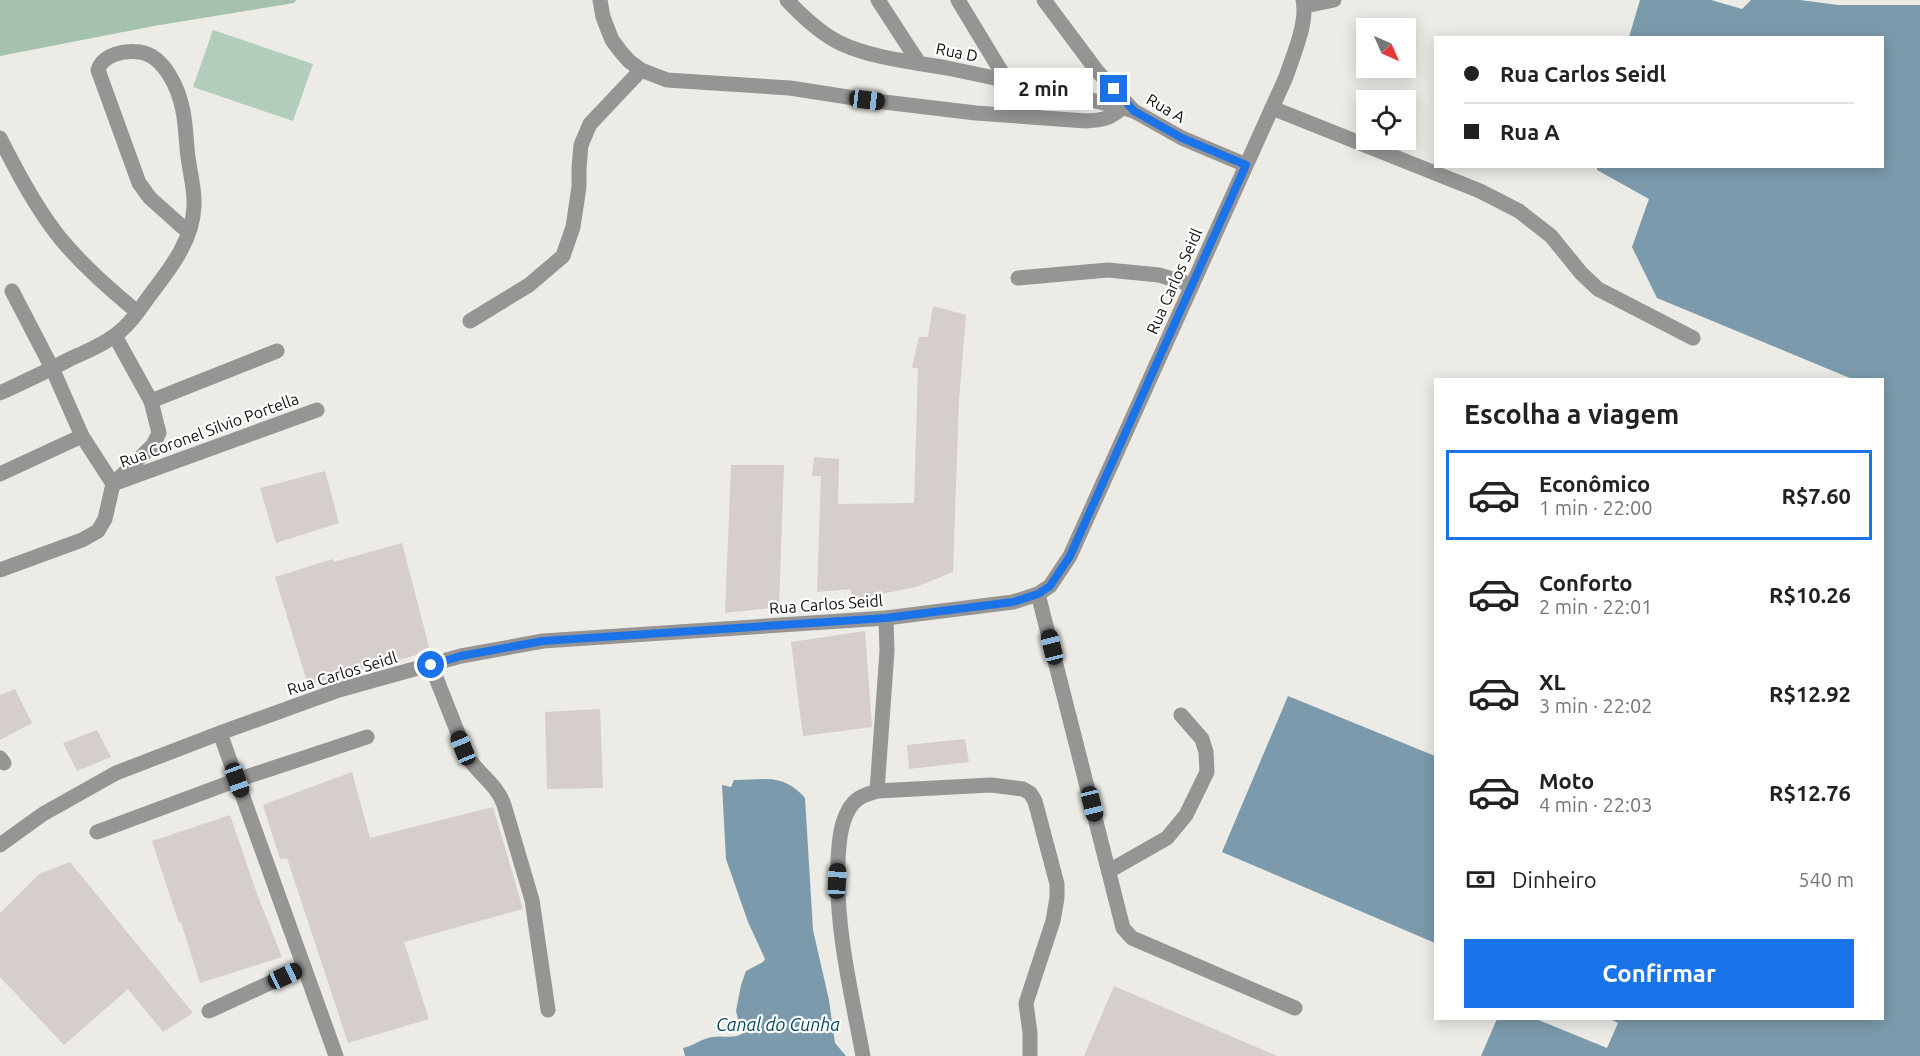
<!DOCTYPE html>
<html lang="pt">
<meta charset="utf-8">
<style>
:root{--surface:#fff;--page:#f6f6f6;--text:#222;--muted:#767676;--line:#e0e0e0;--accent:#1a73e8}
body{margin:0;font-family:Ubuntu,sans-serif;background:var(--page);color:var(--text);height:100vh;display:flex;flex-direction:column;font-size:22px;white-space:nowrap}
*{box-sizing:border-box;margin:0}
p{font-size:20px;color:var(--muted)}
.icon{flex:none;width:33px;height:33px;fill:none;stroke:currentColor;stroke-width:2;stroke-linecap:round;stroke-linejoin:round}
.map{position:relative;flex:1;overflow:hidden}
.side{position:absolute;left:1434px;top:378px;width:450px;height:642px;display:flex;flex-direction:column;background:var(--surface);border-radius:0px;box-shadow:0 3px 15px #0003}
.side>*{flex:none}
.guide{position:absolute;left:1434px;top:36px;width:450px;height:132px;border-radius:0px;box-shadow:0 3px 15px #0003;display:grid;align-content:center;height:132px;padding:0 30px;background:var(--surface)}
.needle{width:39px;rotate:135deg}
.buttons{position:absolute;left:1356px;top:18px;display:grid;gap:12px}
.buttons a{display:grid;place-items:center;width:60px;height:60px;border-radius:0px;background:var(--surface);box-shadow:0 3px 15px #0003;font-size:30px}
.end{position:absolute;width:27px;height:27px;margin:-14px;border:8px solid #1a73e8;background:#fff;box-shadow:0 0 0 3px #fff}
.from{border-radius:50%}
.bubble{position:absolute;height:42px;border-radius:0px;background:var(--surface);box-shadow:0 3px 15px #0003;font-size:20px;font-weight:600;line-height:42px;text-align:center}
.car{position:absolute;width:18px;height:36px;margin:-18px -9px;border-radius:8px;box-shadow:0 0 4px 2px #0007;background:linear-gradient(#222 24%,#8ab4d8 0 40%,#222 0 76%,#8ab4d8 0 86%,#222 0)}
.guide b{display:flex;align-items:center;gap:21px;height:57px;font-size:22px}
.guide b+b{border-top:2px solid var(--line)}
.guide i{width:15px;height:15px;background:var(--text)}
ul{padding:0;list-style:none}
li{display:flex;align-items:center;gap:18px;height:90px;margin:0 12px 9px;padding:0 18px;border:3px solid transparent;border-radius:0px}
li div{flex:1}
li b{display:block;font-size:22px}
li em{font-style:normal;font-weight:600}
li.current{border-color:var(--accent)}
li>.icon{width:54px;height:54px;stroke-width:1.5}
h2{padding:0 30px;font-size:27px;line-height:72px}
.pay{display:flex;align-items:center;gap:15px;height:66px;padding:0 30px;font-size:22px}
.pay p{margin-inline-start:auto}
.button{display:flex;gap:12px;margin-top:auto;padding:12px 30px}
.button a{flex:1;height:69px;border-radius:0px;background:var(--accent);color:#fff;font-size:24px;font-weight:600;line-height:69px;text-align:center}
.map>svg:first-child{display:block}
</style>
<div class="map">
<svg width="1920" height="1056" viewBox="0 0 1920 1056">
<rect width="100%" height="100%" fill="#ecebe5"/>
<path fill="#b2cdbb" d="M213,30l100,34 -20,57 -100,-34z"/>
<path fill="#a4c2ad" d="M0,0h296l-2,3 -140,23 -154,30z"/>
<g fill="#7b9bac">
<path d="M1640,0h71l31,9 9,-9h49l38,5h82v1051h-439l16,-37h39l71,29 11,-25 -8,-4 272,-1v-638l-32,-1v-1l-193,-80 -25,-51 17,-48 -52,-29v-3l285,-1v-128l-253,-1z"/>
<path d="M1288,696l147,60v187l-213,-91z"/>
<path d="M766,779c16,0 29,7 39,19l8,132 16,70 6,43 11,13h-161l-2,-8c10,-2 18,-9 29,-11 11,-2 20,2 30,-3l-6,-23 5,-26 5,-14 17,-9 2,-3 -17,-37 -22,-63 -4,-74 9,2 3,-7z"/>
</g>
<g fill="#d5cecb">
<path d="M933,306l33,9 -7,84 -6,173 -37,15 -65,13v-11l-34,3 4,-116h-9l2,-19 25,2 -1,45 76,-1 4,-134 -6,-2 7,-30h9z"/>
<path d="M731,465h53l-5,142 -54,6z"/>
<path d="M325,471l14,52 -63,20 -16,-55z"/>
<path d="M402,543l28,108 -52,15 -1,-2 -69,21 -33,-108 58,-18 1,3z"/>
<path d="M865,631l7,96 -69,9 -12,-94z"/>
<path d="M15,689l17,34 -32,17v-45z"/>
<path d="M600,709l3,79 -56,1 -2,-77z"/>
<path d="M97,730l14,27 -34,14 -14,-28z"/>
<path d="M965,739l4,23 -60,7 -2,-24z"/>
<path d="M352,772l18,66 123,-31 30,102 -119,33 25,77 -81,24 -61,-185 -7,1 -17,-54z"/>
<path d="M230,815l27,79 25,63 -82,26 -19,-61 -2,1 -27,-82z"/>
<path d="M70,862l123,151 -30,19 -35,-43 -64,56 -64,-68v-64l39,-39z"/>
<path d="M1114,986l163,70h-193z"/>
</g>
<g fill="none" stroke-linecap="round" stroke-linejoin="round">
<g stroke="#979494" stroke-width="15">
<path d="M600,0l3,17 9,23 9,12 8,9 12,9 26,10 123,8 77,12 109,13 110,8c17,-1 23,-2 36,-13"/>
<path d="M787,0c15,16 33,33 53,43 31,15 73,19 107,25 63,13 125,26 187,43"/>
<path d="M878,0l41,63"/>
<path d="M958,0l49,81"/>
<path d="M1044,0l53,71 37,40 48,27 64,27"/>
<path d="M1305,6l29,-6"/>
<path d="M1272,108l208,83 39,20 32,25 30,37 17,16 95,49"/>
<path d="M0,138c17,34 36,70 60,100 23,28 50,51 77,74"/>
<path d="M1018,278l90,-8 51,5 33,10"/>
<path d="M12,291l40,77 30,68 31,48 204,-74"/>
<path d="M470,321l59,-36 34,-29 10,-29 6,-40v-19l2,-23 9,-21 51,-54"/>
<path d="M0,393c24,-11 47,-22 70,-34 15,-7 31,-13 44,-23 15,-10 26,-27 36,-41 20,-26 43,-55 44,-89 1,-16 -4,-33 -6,-49 -2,-15 -2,-31 -5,-46 -4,-21 -18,-55 -43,-59 -15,-2 -37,2 -42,18l41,113 11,15 38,34"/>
<path d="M151,401l126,-50"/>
<path d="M0,474l82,-38"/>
<path d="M0,570l82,-30 16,-9 7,-12 8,-35 40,-39 6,-12 -8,-32 -36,-65"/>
<path d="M1038,594l85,334 9,10 163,70"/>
<path d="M431,665l36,91c11,18 30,28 37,49l28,95 16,110"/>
<path d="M220,733l116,323"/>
<path d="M0,758l4,5"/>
<path d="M877,791l10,-140 -1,-33"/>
<path d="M97,832l140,-52 130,-43"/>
<path d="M0,845l43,-31 73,-41 104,-40 119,-43 122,-34 82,-15 343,-23 127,-16 25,-8 12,-8 20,-30 216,-479c7,-22 22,-54 17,-77"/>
<path d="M1109,871l58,-33 19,-23 21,-43 -1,-20 -4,-13 -21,-24"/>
<path d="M209,1011l95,-44"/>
<path d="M863,1056c-12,-65 -28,-129 -25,-196 1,-16 2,-35 10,-49 6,-13 16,-16 29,-20l114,-6 32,4 7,4 5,8 22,83v14l-4,23 -27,82 4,30v23"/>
</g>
</g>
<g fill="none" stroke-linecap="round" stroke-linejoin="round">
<path stroke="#1a73e8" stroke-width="8" d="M431,665l30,-9 82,-15 343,-23 127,-16 25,-8 12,-8 20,-30 176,-391 -64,-27 -48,-27 -20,-22"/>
</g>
<g text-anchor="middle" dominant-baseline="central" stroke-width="4.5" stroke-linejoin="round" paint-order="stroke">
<g font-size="16" fill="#100f0d" stroke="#fff">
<text transform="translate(957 52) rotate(11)">Rua D</text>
<text transform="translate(1166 108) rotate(30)">Rua A</text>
<text transform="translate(1174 281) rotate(-66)">Rua Carlos Seidl</text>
<text transform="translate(209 430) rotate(-20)">Rua Coronel Silvio Portella</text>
<text transform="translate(826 604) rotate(-4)">Rua Carlos Seidl</text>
<text transform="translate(342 673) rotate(-17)">Rua Carlos Seidl</text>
</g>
<g font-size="18" font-style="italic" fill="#044760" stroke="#fff">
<text x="778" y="1024">Canal do Cunha</text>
</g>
</g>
</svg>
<div class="buttons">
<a><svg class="needle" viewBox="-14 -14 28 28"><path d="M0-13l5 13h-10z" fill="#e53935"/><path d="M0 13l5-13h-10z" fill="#767676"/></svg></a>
<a><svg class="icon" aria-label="locate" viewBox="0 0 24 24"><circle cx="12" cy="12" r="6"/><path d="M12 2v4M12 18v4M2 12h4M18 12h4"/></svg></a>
</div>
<i class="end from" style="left:431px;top:665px"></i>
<i class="end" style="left:1114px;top:89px"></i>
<div class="bubble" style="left:994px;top:68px;width:99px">2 min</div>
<i class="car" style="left:867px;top:100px;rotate:97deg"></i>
<i class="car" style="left:1052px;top:647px;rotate:346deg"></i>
<i class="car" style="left:463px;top:748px;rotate:338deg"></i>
<i class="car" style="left:237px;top:780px;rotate:160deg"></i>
<i class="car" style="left:1092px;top:804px;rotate:166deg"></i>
<i class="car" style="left:837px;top:881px;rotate:3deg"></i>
<i class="car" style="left:285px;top:976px;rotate:65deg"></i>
<div class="guide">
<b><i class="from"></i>Rua Carlos Seidl</b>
<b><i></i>Rua A</b>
</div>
<section class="side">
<h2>Escolha a viagem</h2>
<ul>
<li class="current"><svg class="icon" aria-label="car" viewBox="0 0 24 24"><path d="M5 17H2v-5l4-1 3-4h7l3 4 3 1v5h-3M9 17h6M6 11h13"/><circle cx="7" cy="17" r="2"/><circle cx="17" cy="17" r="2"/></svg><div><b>Econômico</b><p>1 min · 22:00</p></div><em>R$7.60</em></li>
<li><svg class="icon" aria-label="car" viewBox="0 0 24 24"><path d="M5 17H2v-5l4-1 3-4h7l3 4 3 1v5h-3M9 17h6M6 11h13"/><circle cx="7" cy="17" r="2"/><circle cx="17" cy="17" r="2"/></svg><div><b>Conforto</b><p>2 min · 22:01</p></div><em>R$10.26</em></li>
<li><svg class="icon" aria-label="car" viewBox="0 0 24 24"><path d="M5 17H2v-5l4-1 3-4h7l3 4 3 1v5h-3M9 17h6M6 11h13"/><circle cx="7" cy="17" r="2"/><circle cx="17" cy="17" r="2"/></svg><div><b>XL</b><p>3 min · 22:02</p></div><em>R$12.92</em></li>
<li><svg class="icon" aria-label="car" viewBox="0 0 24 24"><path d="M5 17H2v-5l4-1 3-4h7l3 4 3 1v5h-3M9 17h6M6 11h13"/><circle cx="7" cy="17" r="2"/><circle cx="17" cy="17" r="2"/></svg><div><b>Moto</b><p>4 min · 22:03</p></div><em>R$12.76</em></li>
</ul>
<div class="pay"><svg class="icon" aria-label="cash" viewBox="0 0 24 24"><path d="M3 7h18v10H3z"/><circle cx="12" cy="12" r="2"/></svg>Dinheiro<p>540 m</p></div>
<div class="button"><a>Confirmar</a></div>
</section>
</div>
